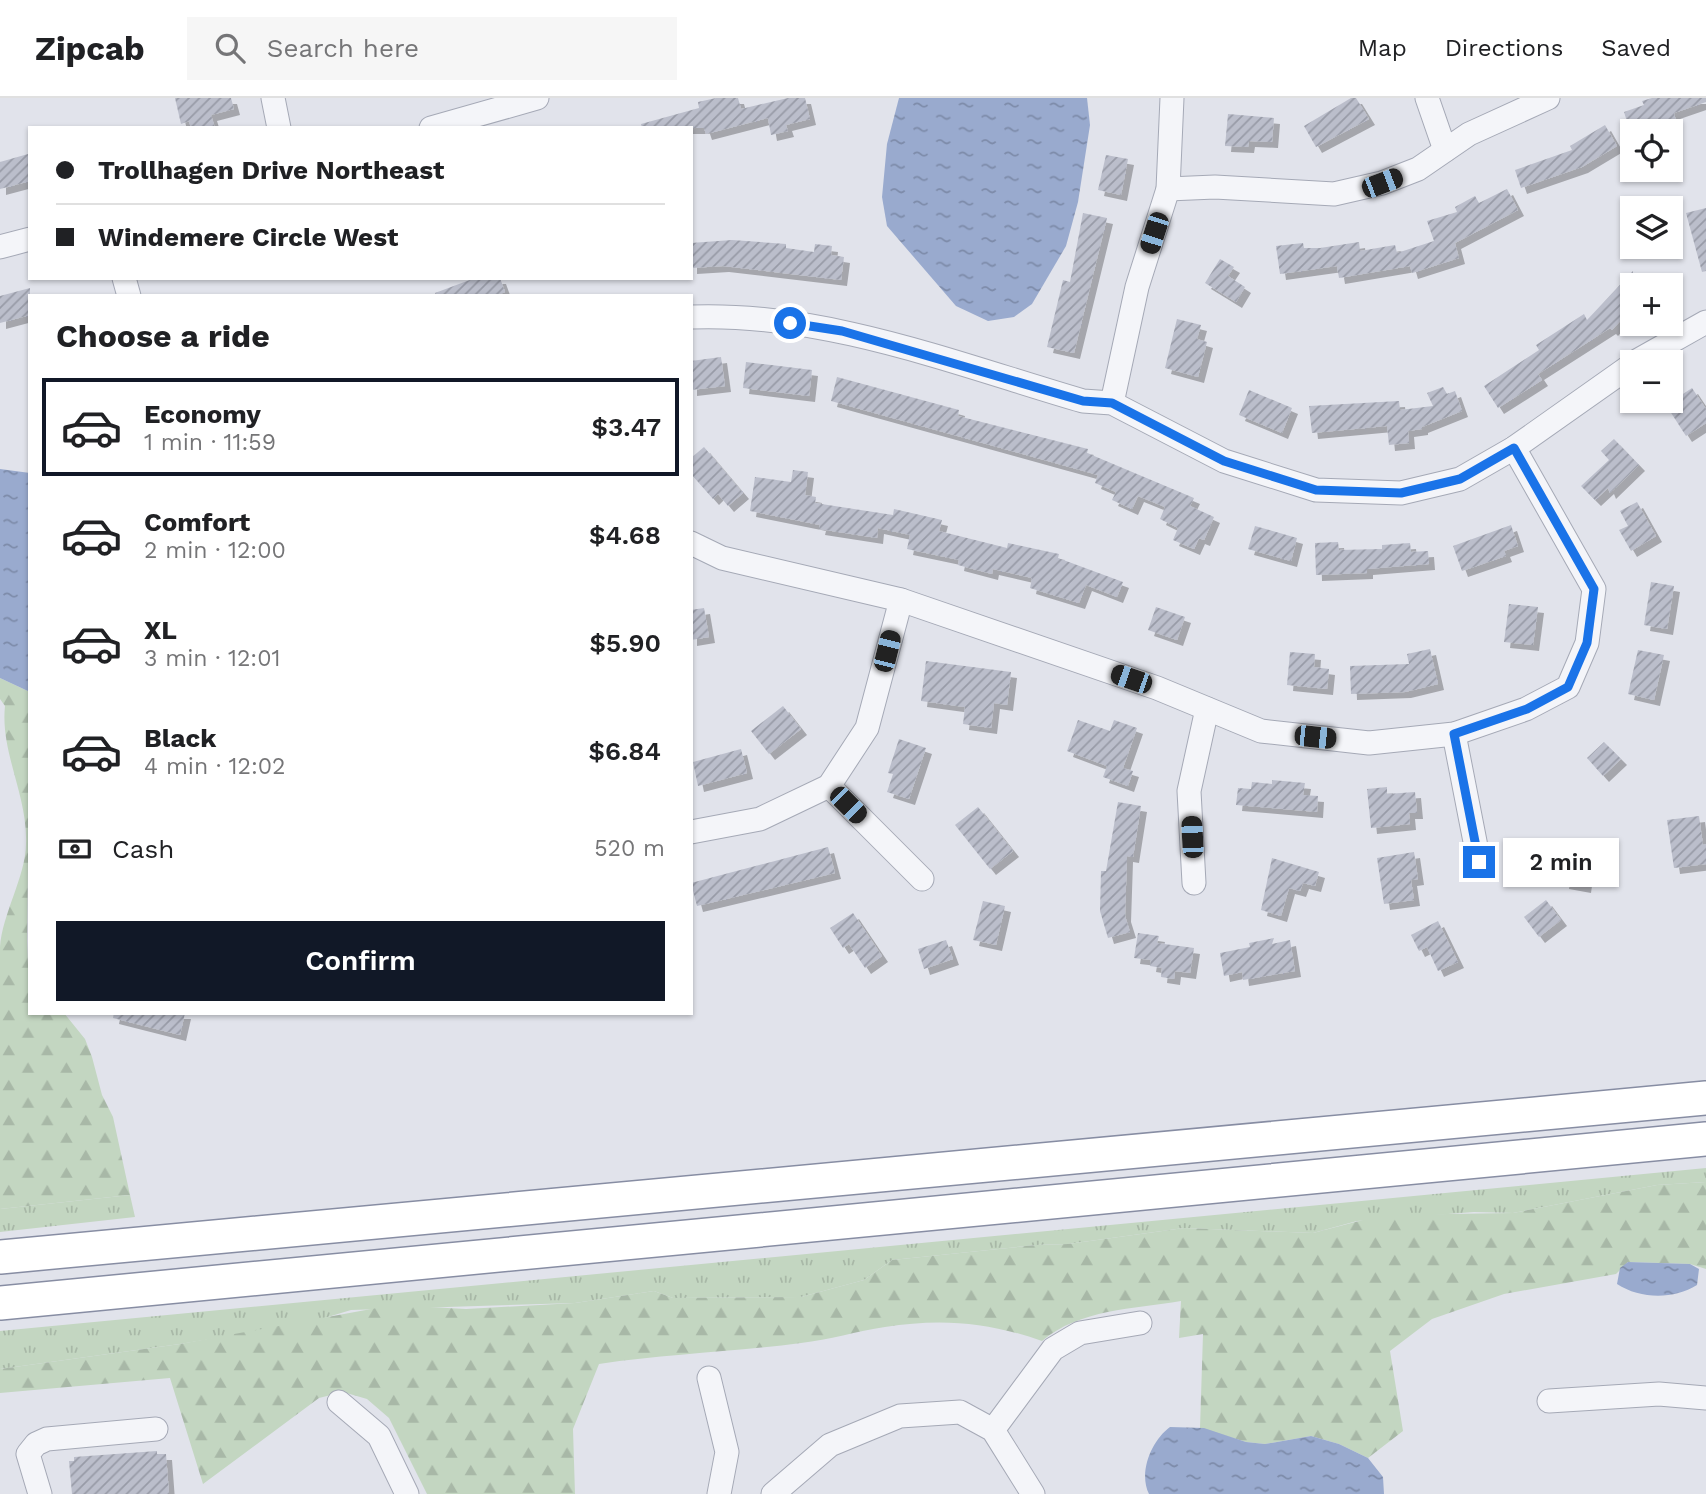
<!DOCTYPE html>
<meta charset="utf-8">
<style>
:root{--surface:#fff;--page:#f6f6f6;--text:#202124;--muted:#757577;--line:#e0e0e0;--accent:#111827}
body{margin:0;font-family:"Work Sans",sans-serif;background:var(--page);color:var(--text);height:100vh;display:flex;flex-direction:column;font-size:26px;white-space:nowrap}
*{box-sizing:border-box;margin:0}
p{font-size:23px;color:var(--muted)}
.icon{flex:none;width:38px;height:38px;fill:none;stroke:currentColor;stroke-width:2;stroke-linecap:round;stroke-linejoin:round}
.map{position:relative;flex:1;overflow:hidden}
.details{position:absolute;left:28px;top:196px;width:665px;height:721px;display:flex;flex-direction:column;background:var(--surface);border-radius:0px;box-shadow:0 2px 5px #0004}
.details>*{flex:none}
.banner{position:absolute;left:28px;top:28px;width:665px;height:154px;border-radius:0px;box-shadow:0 2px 5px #0004;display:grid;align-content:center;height:154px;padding:0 28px;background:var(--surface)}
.buttons{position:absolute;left:1620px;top:21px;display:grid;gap:14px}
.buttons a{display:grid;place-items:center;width:63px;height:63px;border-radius:0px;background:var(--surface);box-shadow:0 2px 5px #0004;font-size:35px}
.end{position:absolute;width:32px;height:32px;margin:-16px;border:9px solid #1a73e8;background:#fff;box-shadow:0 0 0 4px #fff}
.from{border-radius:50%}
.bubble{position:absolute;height:49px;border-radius:0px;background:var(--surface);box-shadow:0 2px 5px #0004;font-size:23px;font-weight:600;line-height:49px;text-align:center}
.car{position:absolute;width:21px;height:42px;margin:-21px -10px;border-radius:9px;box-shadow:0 0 5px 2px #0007;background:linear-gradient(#222 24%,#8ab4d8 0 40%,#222 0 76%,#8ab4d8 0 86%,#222 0)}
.banner b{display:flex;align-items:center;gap:24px;height:66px;font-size:26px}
.banner b+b{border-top:2px solid var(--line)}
.banner i{width:18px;height:18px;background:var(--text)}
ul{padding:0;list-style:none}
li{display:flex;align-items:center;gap:21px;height:98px;margin:0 14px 10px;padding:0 14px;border:4px solid transparent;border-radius:0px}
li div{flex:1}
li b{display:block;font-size:26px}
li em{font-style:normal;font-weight:600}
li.current{border-color:var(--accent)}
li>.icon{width:63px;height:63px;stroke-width:1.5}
h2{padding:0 28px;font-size:32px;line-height:84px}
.pay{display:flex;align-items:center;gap:18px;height:77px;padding:0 28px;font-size:26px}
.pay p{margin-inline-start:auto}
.button{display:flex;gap:14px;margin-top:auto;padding:14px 28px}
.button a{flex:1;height:80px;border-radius:0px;background:var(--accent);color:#fff;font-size:28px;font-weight:600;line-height:80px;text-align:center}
header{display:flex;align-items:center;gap:42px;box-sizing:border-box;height:98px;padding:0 35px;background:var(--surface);border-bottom:2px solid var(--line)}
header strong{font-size:33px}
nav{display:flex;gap:38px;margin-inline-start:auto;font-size:24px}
.search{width:490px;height:63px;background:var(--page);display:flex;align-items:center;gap:18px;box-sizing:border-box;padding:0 24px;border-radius:0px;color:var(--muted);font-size:26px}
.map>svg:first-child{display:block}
</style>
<header>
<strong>Zipcab</strong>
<div class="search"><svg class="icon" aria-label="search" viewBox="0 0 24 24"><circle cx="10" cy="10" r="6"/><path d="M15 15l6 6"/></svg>Search here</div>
<nav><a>Map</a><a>Directions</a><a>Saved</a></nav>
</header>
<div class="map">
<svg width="1706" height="1396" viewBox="0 0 1706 1396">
<defs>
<pattern id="grass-tufts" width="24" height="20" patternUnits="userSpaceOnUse" patternTransform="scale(1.75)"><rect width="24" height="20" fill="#c3d6c1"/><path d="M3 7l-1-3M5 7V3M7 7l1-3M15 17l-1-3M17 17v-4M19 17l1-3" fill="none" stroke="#a8b8a7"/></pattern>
<pattern id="forest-firs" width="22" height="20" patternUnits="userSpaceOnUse" patternTransform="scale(1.75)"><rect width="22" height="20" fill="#c3d6c1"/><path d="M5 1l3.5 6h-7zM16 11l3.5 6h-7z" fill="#a8b8a7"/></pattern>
<pattern id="water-ripples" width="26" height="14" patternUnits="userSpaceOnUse" patternTransform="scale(1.75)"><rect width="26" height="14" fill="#99aace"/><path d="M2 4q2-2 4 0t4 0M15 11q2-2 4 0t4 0" fill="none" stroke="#7d8ba9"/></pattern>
<pattern id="building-hatch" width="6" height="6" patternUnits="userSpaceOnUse" patternTransform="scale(1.75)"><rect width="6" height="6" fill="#bbbecb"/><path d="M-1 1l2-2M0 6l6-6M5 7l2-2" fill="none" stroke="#989ba7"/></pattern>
<filter id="shadow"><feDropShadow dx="6" dy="6" stdDeviation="0" flood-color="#0004"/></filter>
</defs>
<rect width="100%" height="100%" fill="#e1e3eb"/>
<g fill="url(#grass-tufts)">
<path d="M1706,1070v14l-49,3 -144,28 -39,-1 -117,9 -44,12 -129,-5 -116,16 -32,1 -144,15 -28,20 -63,17 -128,1 -19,-7 -79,12 -224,7 -43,13 -128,21 -180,25v-38z"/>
<path d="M130,1097l5,22 -135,15v-23z"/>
</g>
<g fill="url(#forest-firs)">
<path d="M0,580l30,14 -3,249 3,72h34l21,26 7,18 10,38 11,22 17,78 -130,14c0,-87 0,-175 0,-262 2,-32 26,-72 26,-103 2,-48 -26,-92 -21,-138l-5,-7z"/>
<path d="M1706,1084v87l-16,-5 -62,-2 -12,12 -112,20 -72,25 -42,32 13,80 -35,27 -29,-14 -28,-8 -46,8 -19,-2 -46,-14 3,-94 -24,4 2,-37c-48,8 -101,8 -139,40 -54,-19 -101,-23 -157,-14 -28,4 -56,13 -84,16 -67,9 -135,11 -202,21l-26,65 2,65h-148l-38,-76 -22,-19 -24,-7 -24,6 -116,86 -33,-106 -170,15v-24l180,-25 213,-39 73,4 109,-6 79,-12 19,7 128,-1 63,-17 28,-20 144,-15 32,-1 116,-16 129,5 69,-18 131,-2 144,-28z"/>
</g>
<g fill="url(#water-ripples)">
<path d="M899,0h188l3,27 -12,77 -12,44 -34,58 -18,13 -26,4 -32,-15 -69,-80 -5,-29 5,-53z"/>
<path d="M0,371l30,4v219l-30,-14z"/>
<path d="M1628,1164l62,2 9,5 -2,16c-24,15 -57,14 -80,-1l3,-16z"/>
<path d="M1170,1329l34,1 42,14 19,2 46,-8 28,8 29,14 15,19 1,17h-235c-11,-22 3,-54 21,-67z"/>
</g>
<g fill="url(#building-hatch)" filter="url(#shadow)">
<path d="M175,0h56l3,11 -23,6 4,13h-24l-2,-7 -8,3z"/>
<path d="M716,0h22l3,11 47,-11h17l5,21 -24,6 2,6 -17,4 -3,-17 -62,16 -2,-6h-62l-1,-4 58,-16 -1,-6z"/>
<path d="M1351,0h5l13,21 -53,28 -12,-21z"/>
<path d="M1652,0h54v4l-32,11 2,8 -30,10h-16l-6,-19 20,-7 -2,-4z"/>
<path d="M1228,16l46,4 -2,24 -23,-1 -1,6 -23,-1z"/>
<path d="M1605,27l12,21 -35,21 -61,21 -6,-18 57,-20 -2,-4z"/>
<path d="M28,56l2,27 -30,8v-27z"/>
<path d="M1106,57l22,4 -7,36 -23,-5z"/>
<path d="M1507,91l11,21 -63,33 4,15 -47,15 -2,-7 -71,12 -2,-12 -57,8 -4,-28 27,-3 1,5h16l39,-6 1,9 35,-6 2,8 37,-12 -7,-20 30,-9 -2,-5 20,-11 4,7z"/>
<path d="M1706,110v63l-4,1 -16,-59z"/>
<path d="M1083,115l24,5 -33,135 -27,-6 16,-67 7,2z"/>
<path d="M732,142l54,4v4l28,4 1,-8 17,2 -1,9 13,2 -3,23 -118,-14 -32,2v-25z"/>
<path d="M1220,161l14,8 -6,9 17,11 -9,15 -31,-19z"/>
<path d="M1633,173v36l-21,23 -2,-2 -72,46 4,6 -44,28 -14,-22 55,-36 -3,-5 48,-31 3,6z"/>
<path d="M475,180h25l5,14 -10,4h-59l-1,-3z"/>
<path d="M30,190v27l-30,8v-27z"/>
<path d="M1177,221l24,6 -4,14 10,3 -9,35 -33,-9z"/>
<path d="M721,259l4,29 -34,4v-29z"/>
<path d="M746,264l66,8 -3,26 -66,-8z"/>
<path d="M837,279l122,33 -1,6 130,33 -1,4 107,45 -4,8 24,11 -10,23 -5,-2 -5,11 -21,-9 5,-12 -18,-9 5,-12 -27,-11 -6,13 -20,-9 4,-8 -21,-9 3,-8 -267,-74z"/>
<path d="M1443,289l4,7 8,-3 7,20 -40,16v2l-14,2 1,12 -20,2 -2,-19 -75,7 -3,-27 90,-5 1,9 33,-4 -6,-13z"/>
<path d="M1692,290l14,21v14l-20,13 -20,-31z"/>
<path d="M1249,292l43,18 -10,25 -43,-18z"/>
<path d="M1614,341l25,26 -29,28 -2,-5 -13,12 -14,-14 28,-26 -8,-9z"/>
<path d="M704,349l39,46 -15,13 -10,-12 -5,5 -22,-25v-16z"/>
<path d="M793,372l15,2 -3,23 11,2 -1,6 78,12 1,-6 48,11 -3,11 68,17 1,-5 51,11 -1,4 65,24 -6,15 -31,-12 -7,18 -49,-15 2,-10 -39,-9 -1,5 -34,-9 1,-5 -52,-11 3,-14 -32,-7 -1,10 -58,-9 1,-4 -70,-14 5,-34 36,5z"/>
<path d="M1637,404l19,34 -25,15 -12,-21 9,-4 -8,-15z"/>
<path d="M1511,427l7,21 -14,5 2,5 -44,15 -9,-25z"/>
<path d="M1255,428l42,12 -6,23 -43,-12z"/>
<path d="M1338,444l1,8 43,-1v-4l28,-2 1,9 17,-1 1,13 -62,5v4l-51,2 -1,-32z"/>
<path d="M1651,484l23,4 -7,43 -23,-4z"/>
<path d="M1509,506l29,3 -5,38 -29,-3z"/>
<path d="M1156,509l29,10 -8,23 -29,-10z"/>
<path d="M704,510l5,29 -18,3v-30z"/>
<path d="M1430,551l8,35 -33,8 -54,2 -1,-28 59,-2 -2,-10z"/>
<path d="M1638,552l26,5 -10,45 -26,-6z"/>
<path d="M1290,554l25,2 -1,13 15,2 -2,20 -40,-4z"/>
<path d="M926,563l85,11 -4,33 -13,-2 -3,25 -28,-4 2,-17 -44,-6z"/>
<path d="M783,608l18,23 -32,25 -18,-23z"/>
<path d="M1078,622l32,11 4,-11 23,8 -14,40 10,3 -5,15 -25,-9 4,-11 -40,-15z"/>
<path d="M899,641l27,9 -17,51 -22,-7 6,-18 -5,-1z"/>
<path d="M1604,644l17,17 -18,17 -16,-18z"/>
<path d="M741,651l6,24 -49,13 -5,-24z"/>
<path d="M1272,682l33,3 -2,12 15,1 -1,16 -81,-7 2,-17 13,1 1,-7 20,2z"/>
<path d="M1387,689v7l28,-2 2,21h-8l1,11 -39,4 -4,-39z"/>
<path d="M1118,704l23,4 -8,51 -6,-1 -2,60 5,16 -22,6 -8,-27 1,-40h5z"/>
<path d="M978,709l35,44 -23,18 -35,-44z"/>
<path d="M1699,718l4,29 3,-1v20l-32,4 -7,-48z"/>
<path d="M1570,748l27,5 -3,16 -6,-1 -3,21 -22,-4z"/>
<path d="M828,749l7,26 -138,33 -6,-23z"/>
<path d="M1414,754l4,27 -7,1 3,20 -30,4 -7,-46z"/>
<path d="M1272,760l47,14 -4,14 -12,-3 -3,8 -11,-3 -8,28 -20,-6z"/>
<path d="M1546,802l15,20 -22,17 -15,-20z"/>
<path d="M983,803l22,5 -9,39 -23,-5z"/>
<path d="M853,815l29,43 -17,12 -16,-24 -6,4 -13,-20z"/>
<path d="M1438,823l20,41 -20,9 -11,-24 -8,4 -8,-16z"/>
<path d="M1138,835l21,3 -2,7 37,5 -4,25 -15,-2 -1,8 -13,-2 1,-9 -12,-2 1,-6 -17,-2z"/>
<path d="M1274,840l-2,6 18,-4 5,31 -52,9 -1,-8 -18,4 -4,-23 30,-6 -1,-4z"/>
<path d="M946,842l7,19 -29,10 -6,-20z"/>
<path d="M114,915h71l-5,22 -67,-17z"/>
<path d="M157,1353v3h9l3,40h-97l-3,-33h5v-4z"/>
</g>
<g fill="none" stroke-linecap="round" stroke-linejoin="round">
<g stroke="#a5a9b6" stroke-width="25">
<g id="minor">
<path d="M273,0l6,30"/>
<path d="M1427,0l18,52"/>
<path d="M431,30l106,-30"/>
<path d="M1168,91l47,-2 119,7 48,-11 36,-14 51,-35 79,-36"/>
<path d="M0,149l30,-8"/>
<path d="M124,180l5,18"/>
<path d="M691,219c134,-5 265,47 392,84l29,2 112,58 92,29 85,3 59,-14 54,-31 119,-84"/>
<path d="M1635,264l71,-40"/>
<path d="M1112,305l25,-116 31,-98 4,-91"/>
<path d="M691,445l31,15 179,42 256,88 104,43 108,12 85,-9 72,-25 42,-22 19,-44 7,-54 -80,-141"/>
<path d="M1454,636l25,128"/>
<path d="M829,688l93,93"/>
<path d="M691,734l69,-13 69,-33 38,-58 34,-128"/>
<path d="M1194,785l-5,-92 18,-82"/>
<path d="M709,1280l18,74 -8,42"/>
<path d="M1549,1303l110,-7 47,4"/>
<path d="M339,1304l40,34 28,58"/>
<path d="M993,1332l60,-81 27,-16 60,-10"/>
<path d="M40,1396l-12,-40 8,-10 11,-5 109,-10"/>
<path d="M773,1396l57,-49 70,-29 60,-4 33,18 40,64"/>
</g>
</g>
<g stroke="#878da3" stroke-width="36">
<g id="highway">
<path d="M0,1159l1706,-159"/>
<path d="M0,1205l1706,-164"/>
</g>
</g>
<use href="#minor" stroke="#f4f5f9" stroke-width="23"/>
<use href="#highway" stroke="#fff" stroke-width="33"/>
</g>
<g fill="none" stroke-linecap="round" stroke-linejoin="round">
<path stroke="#1a73e8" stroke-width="9" d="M790,225l52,8 241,70 29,2 112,58 92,29 85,3 59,-14 54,-31 80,141 -7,54 -19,44 -41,22 -73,25 25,128"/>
</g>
</svg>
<div class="buttons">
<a><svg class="icon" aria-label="locate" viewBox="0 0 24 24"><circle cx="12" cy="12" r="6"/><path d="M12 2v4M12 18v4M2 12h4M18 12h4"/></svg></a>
<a><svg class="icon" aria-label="layers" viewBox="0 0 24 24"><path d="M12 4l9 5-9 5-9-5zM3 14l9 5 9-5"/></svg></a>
<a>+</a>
<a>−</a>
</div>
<i class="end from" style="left:790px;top:225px"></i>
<i class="end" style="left:1479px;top:764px"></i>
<div class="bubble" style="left:1503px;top:740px;width:116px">2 min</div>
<i class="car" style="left:1382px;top:85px;rotate:69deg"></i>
<i class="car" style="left:1154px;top:135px;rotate:198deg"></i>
<i class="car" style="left:887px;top:553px;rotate:14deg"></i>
<i class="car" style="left:1131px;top:581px;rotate:289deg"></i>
<i class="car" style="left:1315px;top:639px;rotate:96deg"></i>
<i class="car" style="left:848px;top:707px;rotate:135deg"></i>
<i class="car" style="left:1192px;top:739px;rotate:357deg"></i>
<div class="banner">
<b><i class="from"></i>Trollhagen Drive Northeast</b>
<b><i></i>Windemere Circle West</b>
</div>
<section class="details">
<h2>Choose a ride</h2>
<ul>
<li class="current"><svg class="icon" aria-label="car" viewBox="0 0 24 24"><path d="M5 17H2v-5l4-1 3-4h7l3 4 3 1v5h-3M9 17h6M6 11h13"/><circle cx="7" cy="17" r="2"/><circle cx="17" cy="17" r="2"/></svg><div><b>Economy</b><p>1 min · 11:59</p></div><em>$3.47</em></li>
<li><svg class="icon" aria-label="car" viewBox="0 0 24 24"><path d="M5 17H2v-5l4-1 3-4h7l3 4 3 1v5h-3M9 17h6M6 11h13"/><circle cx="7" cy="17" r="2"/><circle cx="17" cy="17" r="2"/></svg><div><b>Comfort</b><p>2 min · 12:00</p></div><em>$4.68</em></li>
<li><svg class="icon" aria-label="car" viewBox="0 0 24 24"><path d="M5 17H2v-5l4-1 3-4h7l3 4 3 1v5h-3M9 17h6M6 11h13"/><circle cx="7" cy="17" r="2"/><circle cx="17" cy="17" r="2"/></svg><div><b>XL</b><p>3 min · 12:01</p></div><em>$5.90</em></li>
<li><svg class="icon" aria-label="car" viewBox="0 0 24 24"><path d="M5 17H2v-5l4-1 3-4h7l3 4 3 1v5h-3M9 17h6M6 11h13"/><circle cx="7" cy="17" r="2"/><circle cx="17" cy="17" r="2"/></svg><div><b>Black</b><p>4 min · 12:02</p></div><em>$6.84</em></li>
</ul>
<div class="pay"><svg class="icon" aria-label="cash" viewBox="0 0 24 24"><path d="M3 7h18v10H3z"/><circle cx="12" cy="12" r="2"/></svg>Cash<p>520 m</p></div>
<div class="button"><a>Confirm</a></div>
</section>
</div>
